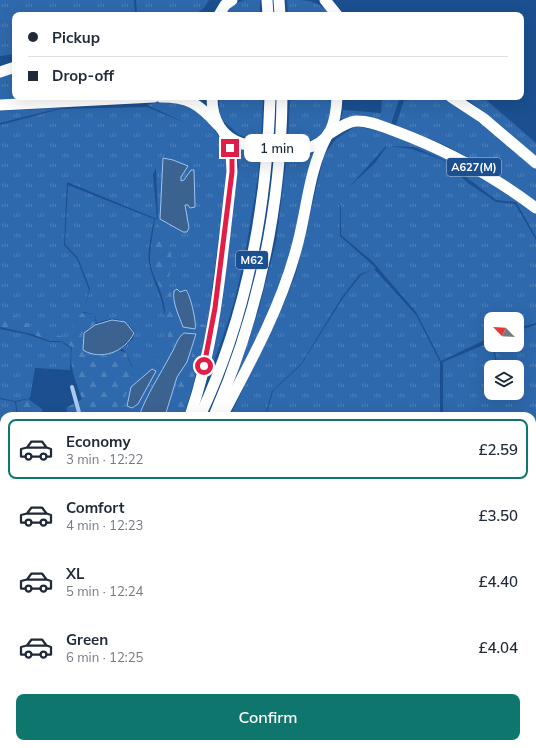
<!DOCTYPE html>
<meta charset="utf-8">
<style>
:root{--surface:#fff;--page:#f2f2f3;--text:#1f2937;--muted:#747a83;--line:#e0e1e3;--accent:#0f766e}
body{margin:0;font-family:Mulish,sans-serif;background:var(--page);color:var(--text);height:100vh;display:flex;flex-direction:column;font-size:15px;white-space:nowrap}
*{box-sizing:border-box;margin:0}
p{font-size:13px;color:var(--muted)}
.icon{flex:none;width:22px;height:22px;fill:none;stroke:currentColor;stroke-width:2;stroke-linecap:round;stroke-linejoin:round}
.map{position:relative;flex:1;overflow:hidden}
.side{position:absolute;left:0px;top:412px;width:536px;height:336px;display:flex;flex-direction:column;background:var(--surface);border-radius:12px 12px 0 0;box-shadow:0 4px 16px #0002}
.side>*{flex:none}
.guide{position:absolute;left:12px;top:12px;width:512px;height:88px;border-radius:8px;box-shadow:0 4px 16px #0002;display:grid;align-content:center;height:88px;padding:0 16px;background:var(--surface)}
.needle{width:26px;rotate:295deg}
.buttons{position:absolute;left:484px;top:312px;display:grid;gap:8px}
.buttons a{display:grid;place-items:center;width:40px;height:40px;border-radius:8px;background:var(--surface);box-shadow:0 4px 16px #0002;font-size:20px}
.end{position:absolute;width:18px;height:18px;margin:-9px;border:5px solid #e11d48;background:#fff;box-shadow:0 0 0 2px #fff}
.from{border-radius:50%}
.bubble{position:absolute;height:28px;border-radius:8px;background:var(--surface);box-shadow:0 4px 16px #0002;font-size:13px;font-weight:600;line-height:28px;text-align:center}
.guide b{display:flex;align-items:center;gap:14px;height:38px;font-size:15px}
.guide b+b{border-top:1px solid var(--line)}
.guide i{width:10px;height:10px;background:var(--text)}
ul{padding:7px 0 0;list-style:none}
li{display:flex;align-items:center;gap:12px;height:60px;margin:0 8px 6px;padding:0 8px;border:2px solid transparent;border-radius:8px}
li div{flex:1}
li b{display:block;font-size:15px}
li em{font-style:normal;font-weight:600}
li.selected{border-color:var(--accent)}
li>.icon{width:36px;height:36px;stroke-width:1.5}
.primary-button{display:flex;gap:8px;margin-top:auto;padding:8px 16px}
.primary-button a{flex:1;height:46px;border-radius:8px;background:var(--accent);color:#fff;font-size:16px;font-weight:600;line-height:46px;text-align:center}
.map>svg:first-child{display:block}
</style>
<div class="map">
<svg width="536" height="748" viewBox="0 0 536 748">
<defs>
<pattern id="grass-tufts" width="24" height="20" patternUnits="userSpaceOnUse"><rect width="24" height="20" fill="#2e69ad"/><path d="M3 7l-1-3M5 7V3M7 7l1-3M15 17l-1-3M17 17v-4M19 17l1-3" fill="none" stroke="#4d80b9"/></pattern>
<pattern id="forest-firs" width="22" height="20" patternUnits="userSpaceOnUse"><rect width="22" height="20" fill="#2e69ad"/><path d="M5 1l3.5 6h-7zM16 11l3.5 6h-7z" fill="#4d80b9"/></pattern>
</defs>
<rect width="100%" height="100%" fill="#1b4f8f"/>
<g fill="url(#grass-tufts)" fill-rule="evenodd">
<path d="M0,0h134l1,15h-120v39l-15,2z"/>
<path d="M136,0h73l-5,8 -10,7h-57z"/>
<path d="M244,0h16v15h-35l7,-10z"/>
<path d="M287,0c24,0 28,0 45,15h-44z"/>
<path d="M15,72v25h45l-60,4v-25z"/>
<path d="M219,97h44l-2,44 -22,-6 -19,-17z"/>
<path d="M290,97h43c-6,35 -4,45 -45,45z"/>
<path d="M382,97h18l-9,27 -31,-9 -19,4 2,-9 38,3z"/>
<path d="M405,97h40l19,12 44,34 28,25v34l-49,-34 -40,-22 -51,-21z"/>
<path d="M465,97h15l5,2 51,44v13z"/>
<path d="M157,102c8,1 17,0 25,2 23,3 39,35 47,54l-22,170 -7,32 -16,56h-102v-18l-10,-56 -72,-17v-200l60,-16 87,-2 41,17 -41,-19zM156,168l2,52 -3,-1c-2,13 -5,27 -5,41 1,19 19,37 14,56 0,-18 -12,-35 -15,-53 -2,-12 3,-32 5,-44l-86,-34 -3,59 13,14 12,31 -5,18 4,-17 -12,-31 -13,-14 3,-63 90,37 -4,-45zM83,312l11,2 3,9c19,-7 25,-5 38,9l-2,7 -11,10c8,5 6,14 12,19l-3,1c-12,-21 -28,-42 -49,-54z"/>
<path d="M60,108l-60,15v-12z"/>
<path d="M356,126c71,14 121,48 180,87v24l-20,-35 -20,-2 -52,-40 -30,-13 -28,-1 -37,41 26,-24 12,-17 25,3 31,11 25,23 28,19 19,2 21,36v83l-19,5v-9h-26v18l-50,24 -25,-49 -43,-50 -32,-27v-29l-5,-5 4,5v30l36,32 -2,1 42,46 24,47v54h-174l7,-25 28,-26 42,-67 18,-23 11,-5 -12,4 -18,23 -41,67 -29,27 -7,25h-15l4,-7 -5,7h-19l55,-115 11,-28 28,-118 12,-16z"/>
<path d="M235,148l26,6c-6,44 -13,88 -23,132 -10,42 -27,83 -43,123l44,-243z"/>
<path d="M316,152l-20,90 -19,55 -47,97 28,-82 18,-70 11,-87 18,1z"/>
<path d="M536,325v139l-4,-4v-44h-89v-54l48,-20 6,25h-6v26h12l4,17 -4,-17h14v-26h-19l-5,-22h24v-14z"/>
<path d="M0,329l26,5 24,8h11l10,6 -1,22 -35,-2 -5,30 -15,3 -15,-3z"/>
<path d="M0,399l15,3 2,14h-13v39h-4z"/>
<path d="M532,461l4,4v105l-4,2z"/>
<path d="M536,576v172h-133l2,-4h127v-166z"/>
<path d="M4,656v88h28l-2,4h-30v-86z"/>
<path d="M59,744h93l-2,4h-92z"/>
<path d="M227,744h177l-3,4h-174z"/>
</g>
<g fill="url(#forest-firs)">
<path d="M155,222c6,5 8,13 14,17l3,22 -4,22 10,35 -1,13 -6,17 -6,8 -11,11 -22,15 -6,12 -2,11 -12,5 4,6h-47l-3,-8 16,-9c-7,-19 -13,-32 -10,-52l-12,-6h-10l-18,-7 -32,-7v-10l16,-1 16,10 11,3 24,10 10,-21 5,-5 12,1 2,9 -14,10 -1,15 4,7 25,1 6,-7 10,4 5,13 6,3 11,-6 19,-15 1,-14 -5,-13 3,-9 -7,-27 -9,-23z"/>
<path d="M198,323l8,2 -12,53 -13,38h-15l14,-40 12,-20z"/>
<path d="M28,399l14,10 2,7h-26l-2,-14z"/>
</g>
<g fill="#3c6290" stroke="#9cc4f0">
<path d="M163,158l10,2 15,6 -7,11v4l3,-1 7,-10h3l1,37 -5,1 -2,-3h-3l4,23 -2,4h-4l-23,-13z"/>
<path d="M177,289l3,3 6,-2c4,4 11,33 9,39l-12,-2c-4,-11 -11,-25 -9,-36z"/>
<path d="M112,320l13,2 9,11c-9,19 -33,28 -51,17l1,-17 11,-8z"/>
<path d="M184,333l12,1 -9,28 -10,15 -12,39h-26c8,-22 21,-41 32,-62 5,-8 6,-16 13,-21z"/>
<path d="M152,369l4,2 -1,2 -17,31 -6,4 -5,-2 4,-19z"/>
<path d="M4,553v52l-4,-3v-42z"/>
</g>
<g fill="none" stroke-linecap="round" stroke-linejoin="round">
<g stroke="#a9c9ee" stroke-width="4">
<path d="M72,387l8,29"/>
<path d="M0,540l4,-4"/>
<path d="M224,748v-4"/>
</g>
<g stroke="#fff" stroke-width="11">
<path d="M267,0l1,15"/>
<path d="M279,0l1,15"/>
<path d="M325,0l12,15"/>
<path d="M219,15l6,-10 7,-5"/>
<path d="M0,72l15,-5"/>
<path d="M161,97c28,0 38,7 57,28"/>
<path d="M212,97c0,22 9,40 31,47"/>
<path d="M451,97l32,21 53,45"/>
<path d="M0,105l154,-8"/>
<path d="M329,134c8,-5 17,-12 27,-13 13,-1 27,6 39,10 51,19 97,44 141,77"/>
<path d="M303,149c29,-5 33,-28 34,-52"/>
<path d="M190,416c27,-78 32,-162 42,-244l-1,-20 -7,-19"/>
<path d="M200,416c47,-100 67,-209 70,-319"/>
<path d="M214,416c45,-103 67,-207 68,-319"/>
<path d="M222,416c28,-53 58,-107 74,-166 11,-38 12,-79 31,-114"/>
<path d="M37,748l2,-4"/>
<path d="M50,748l1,-4"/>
</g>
<path stroke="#fff" stroke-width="11" d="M243,144l60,5"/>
</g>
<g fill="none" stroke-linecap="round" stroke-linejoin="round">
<path stroke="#e11d48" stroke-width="5" d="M204,366l11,-58 17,-136v-15l-2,-9"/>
</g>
<g text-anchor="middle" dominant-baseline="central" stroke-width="3" stroke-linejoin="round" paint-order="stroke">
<g fill="#1b4f8f" stroke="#bbcadd" stroke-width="1">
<rect x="447" y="158" width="54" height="18" rx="3"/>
<rect x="236" y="251" width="32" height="18" rx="3"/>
</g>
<g font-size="11" font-weight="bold" fill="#fff">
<text x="474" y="167">A627(M)</text>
<text x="252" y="260">M62</text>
</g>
</g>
</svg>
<div class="buttons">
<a><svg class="needle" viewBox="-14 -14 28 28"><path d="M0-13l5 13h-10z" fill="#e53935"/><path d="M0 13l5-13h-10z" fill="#747a83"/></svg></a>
<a><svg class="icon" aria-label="layers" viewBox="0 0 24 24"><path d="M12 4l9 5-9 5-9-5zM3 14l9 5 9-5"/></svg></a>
</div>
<i class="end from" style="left:204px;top:366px"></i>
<i class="end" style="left:230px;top:148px"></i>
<div class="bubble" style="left:244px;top:134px;width:66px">1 min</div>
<div class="guide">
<b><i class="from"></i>Pickup</b>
<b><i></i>Drop-off</b>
</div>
<section class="side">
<ul>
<li class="selected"><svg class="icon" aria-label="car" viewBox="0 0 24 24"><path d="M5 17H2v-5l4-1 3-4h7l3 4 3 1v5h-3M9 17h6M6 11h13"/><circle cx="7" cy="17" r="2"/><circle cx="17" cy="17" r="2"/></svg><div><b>Economy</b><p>3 min · 12:22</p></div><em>£2.59</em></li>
<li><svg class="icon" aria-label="car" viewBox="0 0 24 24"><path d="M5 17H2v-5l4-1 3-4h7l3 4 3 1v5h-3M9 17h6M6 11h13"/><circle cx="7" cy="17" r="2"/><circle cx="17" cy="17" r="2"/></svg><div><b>Comfort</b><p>4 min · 12:23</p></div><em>£3.50</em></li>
<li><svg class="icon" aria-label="car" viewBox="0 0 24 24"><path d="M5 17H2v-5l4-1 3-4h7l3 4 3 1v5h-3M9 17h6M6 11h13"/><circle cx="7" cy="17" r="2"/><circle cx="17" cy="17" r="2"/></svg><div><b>XL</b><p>5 min · 12:24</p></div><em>£4.40</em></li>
<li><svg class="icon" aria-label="car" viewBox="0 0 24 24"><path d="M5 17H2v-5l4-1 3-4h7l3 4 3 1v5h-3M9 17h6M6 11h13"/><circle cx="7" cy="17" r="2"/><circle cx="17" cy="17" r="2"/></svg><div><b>Green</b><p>6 min · 12:25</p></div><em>£4.04</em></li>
</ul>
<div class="primary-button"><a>Confirm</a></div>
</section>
</div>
